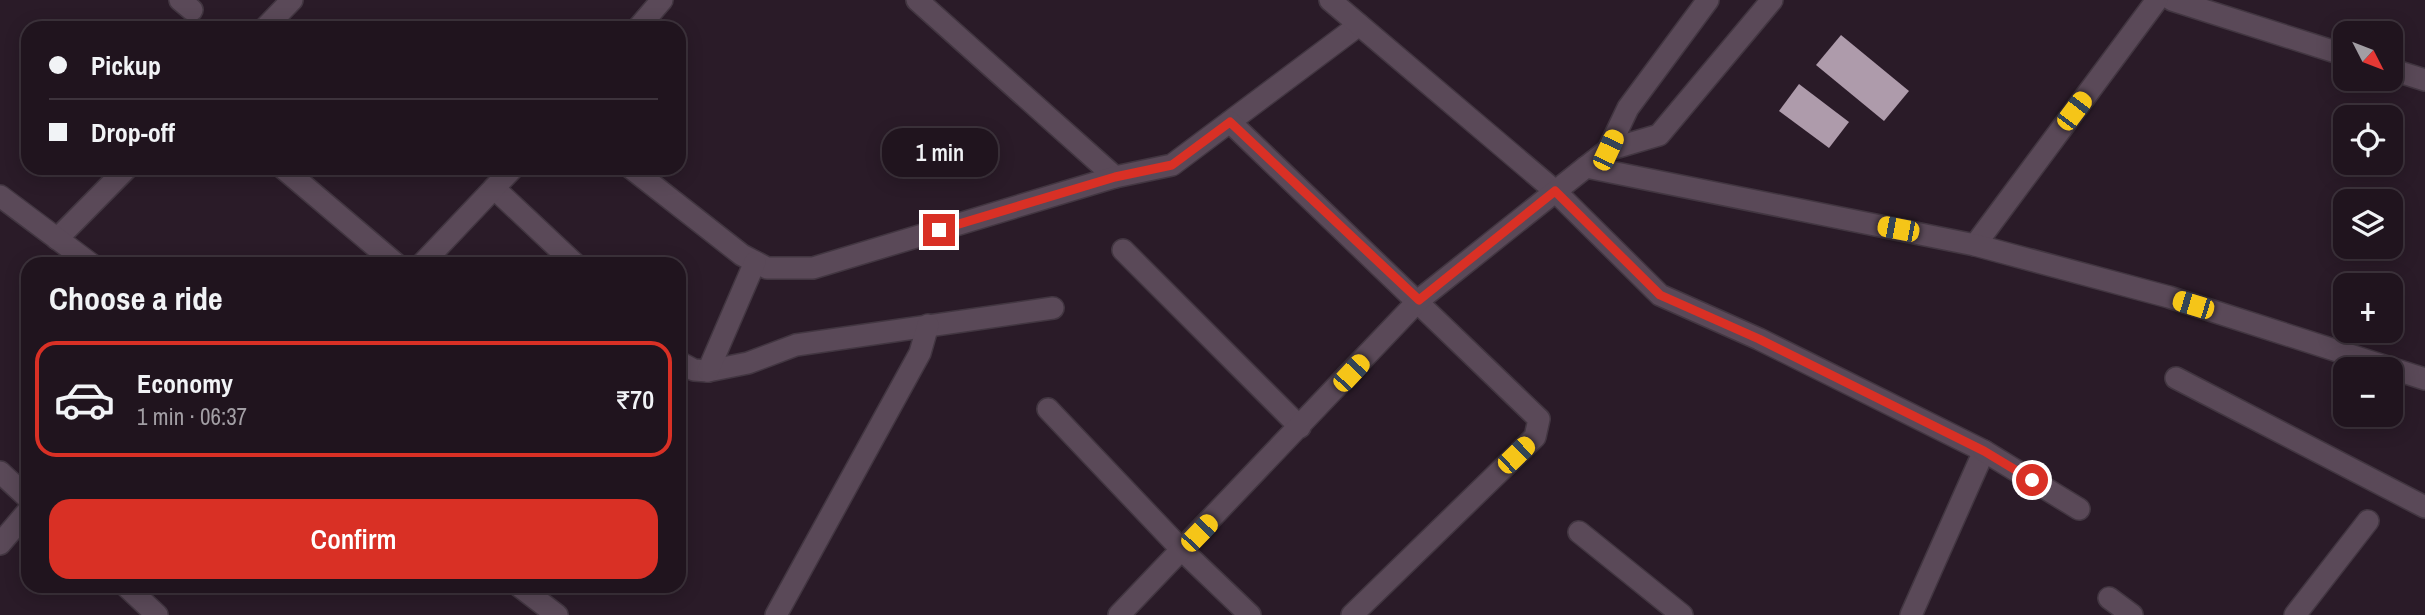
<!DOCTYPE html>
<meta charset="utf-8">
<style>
:root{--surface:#20141e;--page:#281d27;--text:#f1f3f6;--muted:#a29ea4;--line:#3d333c;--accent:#d93025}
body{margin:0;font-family:"Archivo Narrow",sans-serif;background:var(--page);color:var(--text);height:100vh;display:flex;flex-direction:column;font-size:26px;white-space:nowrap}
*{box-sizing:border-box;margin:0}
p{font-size:23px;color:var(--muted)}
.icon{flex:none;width:38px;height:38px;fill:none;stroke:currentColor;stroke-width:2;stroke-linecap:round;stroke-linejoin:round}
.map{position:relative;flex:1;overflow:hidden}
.details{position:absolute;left:21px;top:257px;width:665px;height:336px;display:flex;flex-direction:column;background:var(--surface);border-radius:21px;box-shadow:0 4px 18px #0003,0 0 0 2px var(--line)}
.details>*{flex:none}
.banner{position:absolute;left:21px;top:21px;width:665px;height:154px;border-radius:21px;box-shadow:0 4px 18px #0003,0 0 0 2px var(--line);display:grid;align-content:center;height:154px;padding:0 28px;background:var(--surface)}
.needle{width:46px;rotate:132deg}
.buttons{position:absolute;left:2333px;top:21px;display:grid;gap:14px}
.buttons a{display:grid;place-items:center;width:70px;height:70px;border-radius:14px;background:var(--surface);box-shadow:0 4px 18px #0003,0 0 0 2px var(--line);font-size:35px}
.end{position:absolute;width:32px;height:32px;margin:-16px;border:9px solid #d93025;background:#fff;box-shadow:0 0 0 4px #fff}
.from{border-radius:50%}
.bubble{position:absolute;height:49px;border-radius:21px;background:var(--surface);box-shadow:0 4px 18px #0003,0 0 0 2px var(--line);font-size:23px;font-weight:600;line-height:49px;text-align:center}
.car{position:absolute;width:21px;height:42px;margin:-21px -10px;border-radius:9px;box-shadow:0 0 5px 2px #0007;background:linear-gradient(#f5c518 24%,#345 0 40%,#f5c518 0 76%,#345 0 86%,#f5c518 0)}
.banner b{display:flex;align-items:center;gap:24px;height:66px;font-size:26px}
.banner b+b{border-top:2px solid var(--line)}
.banner i{width:18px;height:18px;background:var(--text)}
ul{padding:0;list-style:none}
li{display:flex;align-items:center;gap:21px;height:116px;margin:0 14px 10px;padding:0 14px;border:4px solid var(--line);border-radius:21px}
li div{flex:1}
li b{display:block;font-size:26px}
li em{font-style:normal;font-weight:600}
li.active{border-color:var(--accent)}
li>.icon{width:63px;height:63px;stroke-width:1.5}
h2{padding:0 28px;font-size:32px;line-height:84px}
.action{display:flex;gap:14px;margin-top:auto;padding:14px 28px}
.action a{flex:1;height:80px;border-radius:21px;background:var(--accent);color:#fff;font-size:28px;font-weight:600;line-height:80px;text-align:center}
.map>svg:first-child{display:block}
</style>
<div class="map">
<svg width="2425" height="615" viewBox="0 0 2425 615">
<rect width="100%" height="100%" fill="#2a1b28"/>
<g fill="#ae9bab">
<path d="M1841,35l68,56 -25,30 -68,-56z"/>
<path d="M1799,84l50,38 -20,26 -50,-37z"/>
</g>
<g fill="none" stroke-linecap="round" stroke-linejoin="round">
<g stroke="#423641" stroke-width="24">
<g id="minor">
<path d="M180,0l12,10"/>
<path d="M917,0l198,177 57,-12 187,-140"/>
<path d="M1330,0l225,191 105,104 99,44 225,112 -73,164"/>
<path d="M2172,0l173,55"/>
<path d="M265,28l27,-28"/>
<path d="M638,28l24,-28"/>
<path d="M2390,69l35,11"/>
<path d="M1230,122l309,297 -4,18 -183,178"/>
<path d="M1608,150l20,-42 80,-108"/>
<path d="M1586,167l22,-17 51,-15 113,-135"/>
<path d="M283,168l113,96"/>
<path d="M631,168l111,87 25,13h46l302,-91"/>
<path d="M494,188l81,76"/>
<path d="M57,239l70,-71"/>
<path d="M1975,245l182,-245"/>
<path d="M1123,250l177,177"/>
<path d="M422,264l91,-96"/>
<path d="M679,362l15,8 14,1 40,-8 48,-18 257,-37"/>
<path d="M708,371l47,-109"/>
<path d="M2176,378l249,129"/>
<path d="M1048,409l134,141 68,65"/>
<path d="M1984,451l95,58"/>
<path d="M0,472l28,26"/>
<path d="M1579,532l103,83"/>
<path d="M0,544l28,-33"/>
<path d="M126,586l31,29"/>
<path d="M2109,598l23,17"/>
<path d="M776,615l144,-262 8,-28"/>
<path d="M2295,615l73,-94"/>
</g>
</g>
<g stroke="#423641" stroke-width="24">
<g id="tertiary">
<path d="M0,196l91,68"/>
<path d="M519,586l38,29"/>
<path d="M1119,615l300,-315 167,-133 389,78 194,52 256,82"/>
</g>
</g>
<use href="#minor" stroke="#5a4958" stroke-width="21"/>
<use href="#tertiary" stroke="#5a4958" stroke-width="21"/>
</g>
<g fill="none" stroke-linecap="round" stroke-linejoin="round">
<path stroke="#d93025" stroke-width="9" d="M939,230l176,-53 57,-12 58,-43 189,178 136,-109 105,104 99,44 225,112 48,29"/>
</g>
</svg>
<div class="buttons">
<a><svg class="needle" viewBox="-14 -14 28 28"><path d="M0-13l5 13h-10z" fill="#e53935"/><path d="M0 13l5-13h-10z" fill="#a29ea4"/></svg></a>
<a><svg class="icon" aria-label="locate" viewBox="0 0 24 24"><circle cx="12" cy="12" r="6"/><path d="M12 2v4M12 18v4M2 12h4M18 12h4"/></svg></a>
<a><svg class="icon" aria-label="layers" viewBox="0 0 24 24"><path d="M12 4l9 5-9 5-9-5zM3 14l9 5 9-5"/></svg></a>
<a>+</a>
<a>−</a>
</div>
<i class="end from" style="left:2032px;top:480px"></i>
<i class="end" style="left:939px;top:230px"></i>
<div class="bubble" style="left:882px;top:128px;width:116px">1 min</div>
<i class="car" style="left:2074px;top:111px;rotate:37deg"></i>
<i class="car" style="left:1608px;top:150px;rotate:25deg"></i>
<i class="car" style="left:1898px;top:229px;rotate:281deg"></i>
<i class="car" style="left:2193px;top:305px;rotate:287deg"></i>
<i class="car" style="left:1351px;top:373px;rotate:43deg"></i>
<i class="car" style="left:1516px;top:455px;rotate:46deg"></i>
<i class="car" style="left:1199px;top:533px;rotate:44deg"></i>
<div class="banner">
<b><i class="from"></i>Pickup</b>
<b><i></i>Drop-off</b>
</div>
<section class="details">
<h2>Choose a ride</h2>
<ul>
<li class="active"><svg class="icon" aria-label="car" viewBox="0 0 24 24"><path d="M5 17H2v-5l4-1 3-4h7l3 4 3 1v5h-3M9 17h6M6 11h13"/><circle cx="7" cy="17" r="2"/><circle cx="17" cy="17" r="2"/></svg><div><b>Economy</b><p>1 min · 06:37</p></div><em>₹70</em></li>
</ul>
<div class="action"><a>Confirm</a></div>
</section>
</div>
